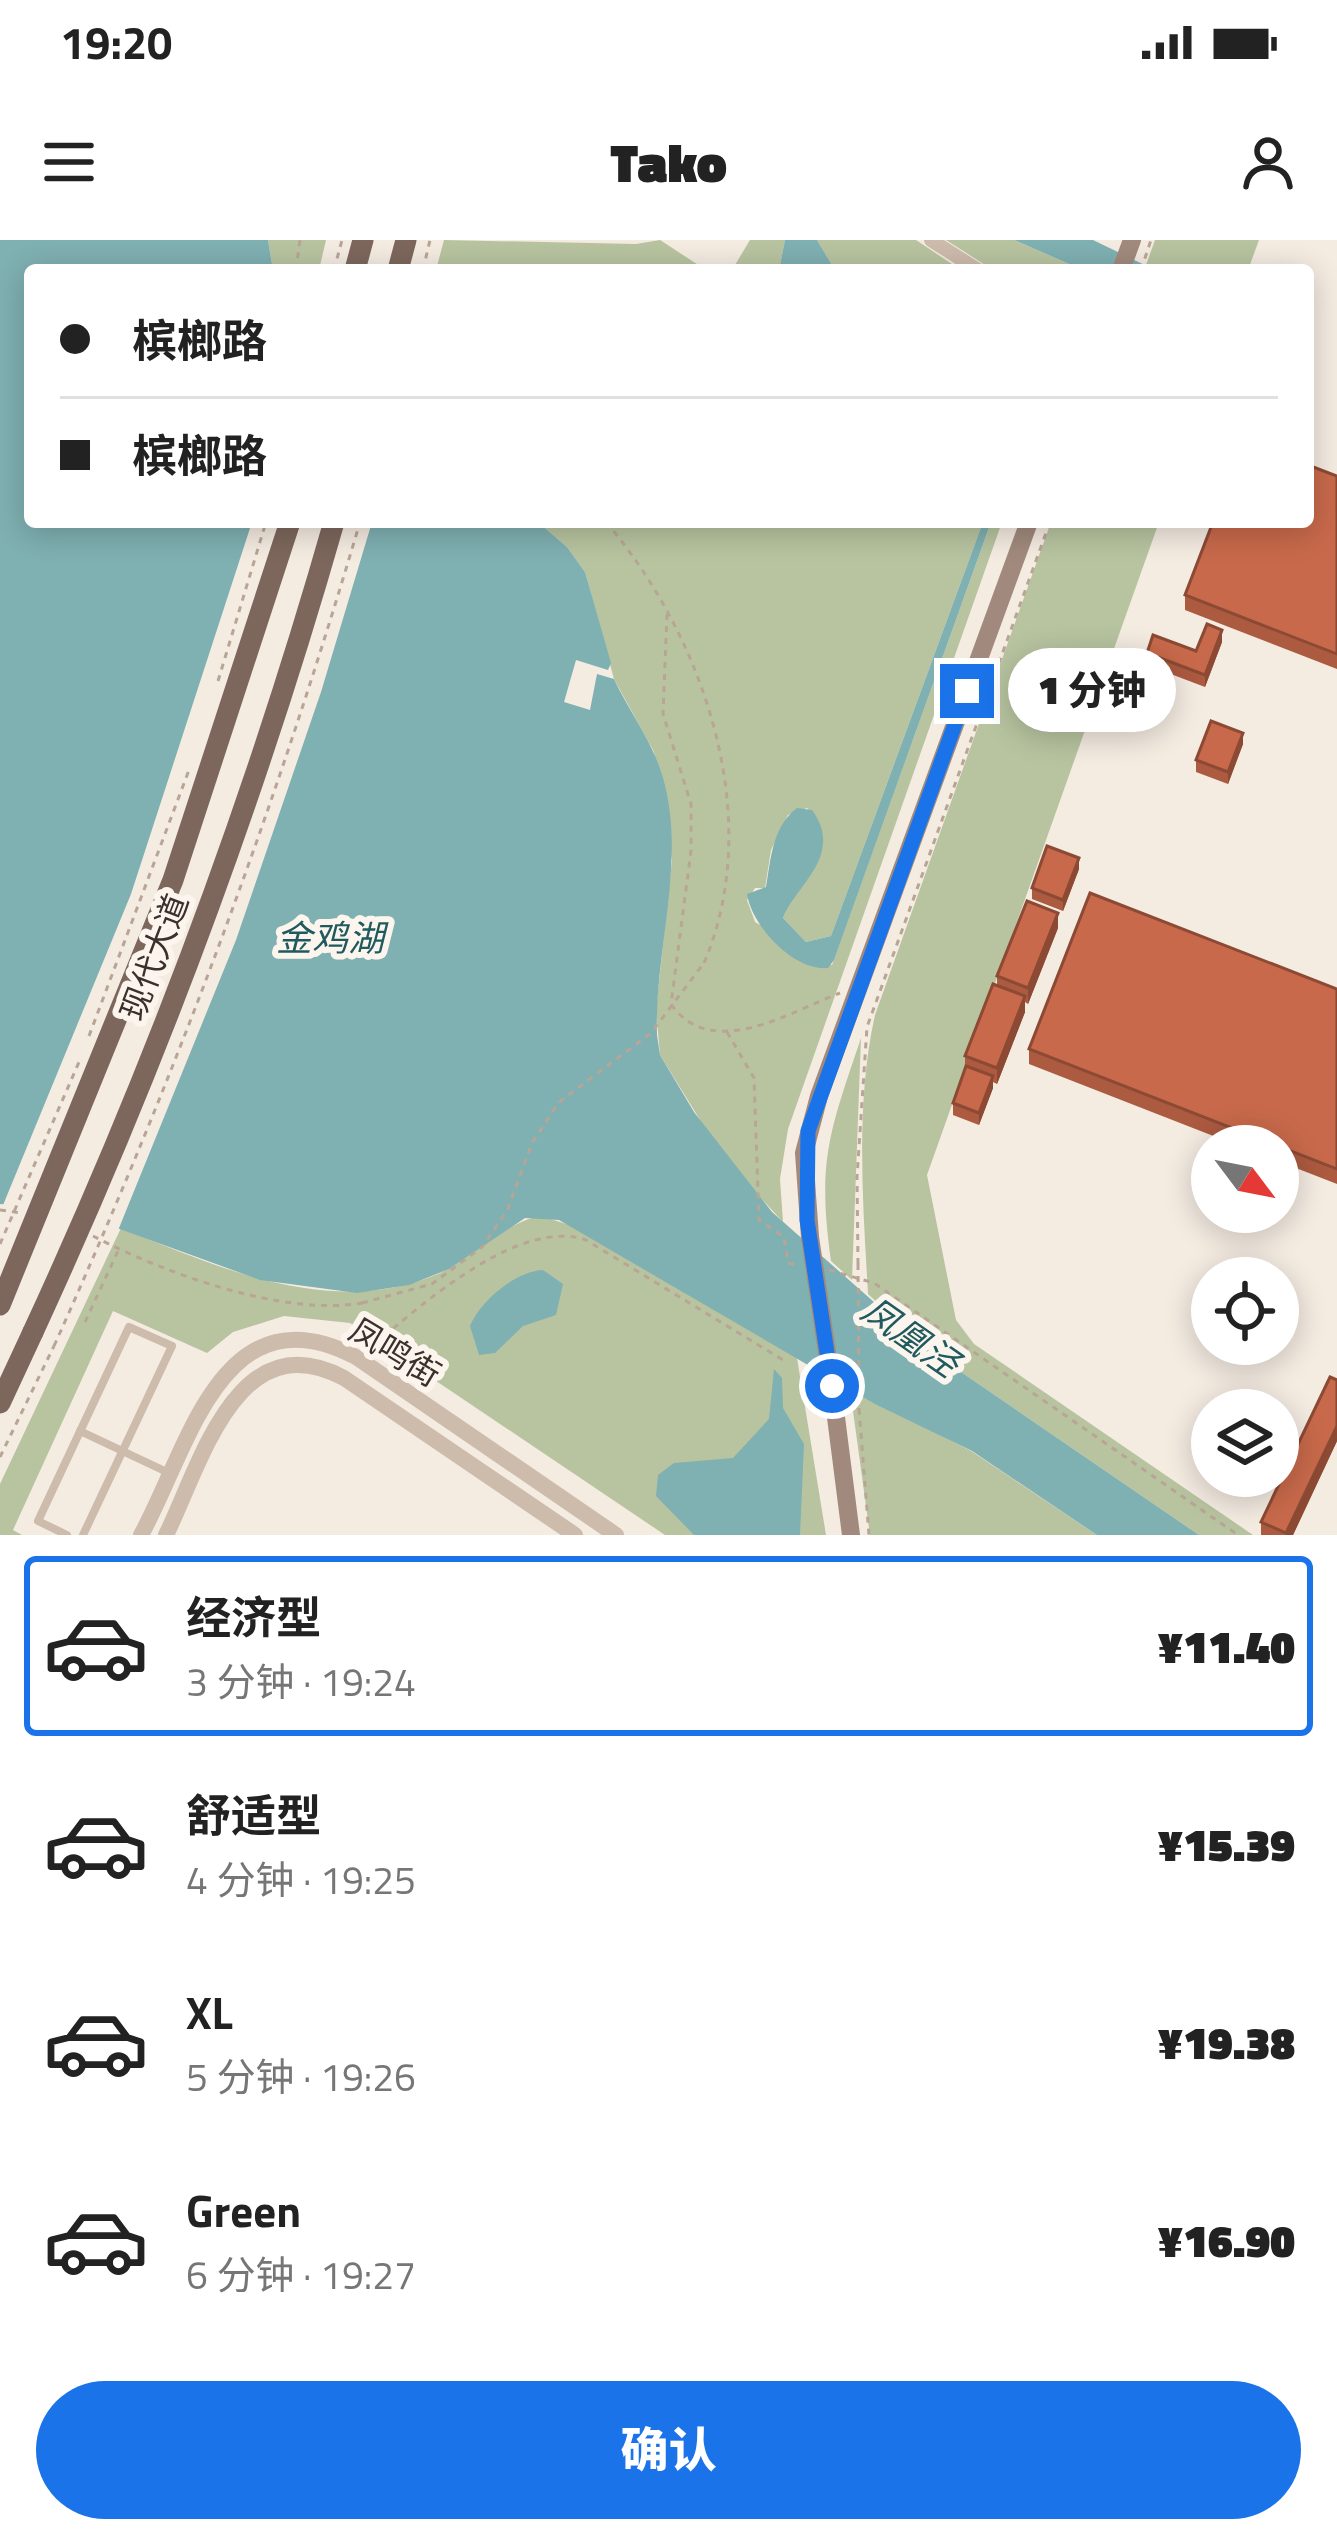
<!DOCTYPE html>
<html lang="zh">
<meta charset="utf-8">
<style>
:root{--surface:#fff;--page:#f6f6f6;--text:#222;--muted:#767676;--line:#e0e0e0;--accent:#1a73e8}
body{margin:0;font-family:"Titillium Web","Noto Sans SC",sans-serif;background:var(--page);color:var(--text);height:100vh;display:flex;flex-direction:column;font-size:45px;white-space:nowrap}
*{box-sizing:border-box;margin:0}
p{font-size:39px;color:var(--muted)}
.icon{flex:none;width:66px;height:66px;fill:none;stroke:currentColor;stroke-width:2;stroke-linecap:round;stroke-linejoin:round}
.map{position:relative;height:1295px;overflow:hidden}
.panel{display:flex;flex-direction:column;background:var(--surface);flex:1}
.panel>*{flex:none}
.banner{position:absolute;left:24px;top:24px;width:1290px;height:264px;border-radius:12px;box-shadow:0 6px 30px #0003;display:grid;align-content:center;height:264px;padding:0 36px;background:var(--surface)}
.needle{width:78px;rotate:122deg}
.tools{position:absolute;left:1191px;top:885px;display:grid;gap:24px}
.tools a{display:grid;place-items:center;width:108px;height:108px;border-radius:50%;background:var(--surface);box-shadow:0 6px 30px #0003;font-size:60px}
.end{position:absolute;width:54px;height:54px;margin:-27px;border:15px solid #1a73e8;background:#fff;box-shadow:0 0 0 6px #fff}
.from{border-radius:50%}
.bubble{position:absolute;height:84px;border-radius:42px;background:var(--surface);box-shadow:0 6px 30px #0003;font-size:39px;font-weight:800;line-height:84px;text-align:center}
.banner b{display:flex;align-items:center;gap:42px;height:114px;font-size:45px}
.banner b+b{border-top:3px solid var(--line)}
.banner i{width:30px;height:30px;background:var(--text)}
ul{padding:21px 0 0;list-style:none}
li{display:flex;align-items:center;gap:36px;height:180px;margin:0 24px 18px;padding:0 12px;border:6px solid transparent;border-radius:12px}
li div{flex:1}
li b{display:block;font-size:45px}
li em{font-style:normal;font-weight:800}
li.current{border-color:var(--accent)}
li>.icon{width:108px;height:108px;stroke-width:1.5}
.action{display:flex;gap:24px;margin-top:auto;padding:24px 36px}
.action a{flex:1;height:138px;border-radius:72px;background:var(--accent);color:#fff;font-size:48px;font-weight:800;line-height:138px;text-align:center}
.status{display:flex;justify-content:space-between;align-items:center;height:84px;padding:0 60px;background:var(--surface);direction:ltr}
.status svg{height:33px;fill:currentColor}
header{display:flex;justify-content:space-between;align-items:center;height:156px;padding:0 36px;background:var(--surface);font-size:54px;font-weight:800}
.map>svg:first-child{display:block}
</style>
<div class="status"><b>19:20</b><svg viewBox="0 0 49 12"><path d="M0 12V9h3v3zM5 12V6h3v6zM10 12V3h3v9zM15 12V0h3v12zM26 1h20v11H26zM47 4h2v5h-2z"/></svg></div>
<header><svg class="icon" aria-label="menu" viewBox="0 0 24 24"><path d="M4 6h16M4 12h16M4 18h16"/></svg>Tako<svg class="icon" aria-label="person" viewBox="0 0 24 24"><circle cx="12" cy="8" r="4"/><path d="M4 21q1-7 8-7t8 7"/></svg></header>
<div class="map">
<svg width="1337" height="1295" viewBox="0 0 1337 1295">
<rect width="100%" height="100%" fill="#f4ebe1"/>
<g fill="#b8c4a0">
<path d="M268,0h58l-7,30h-46z"/>
<path d="M444,0l192,4 24,-4 46,30h-270z"/>
<path d="M750,0h35l-6,30h-47z"/>
<path d="M817,0h99l45,30h-126z"/>
<path d="M946,0h68l69,30h-90z"/>
<path d="M1155,0h104l-11,30h-93l-9,-5z"/>
<path d="M538,282h445l-152,414 -25,6 -23,-24c13,-34 66,-69 24,-110l-19,7 -17,35 -6,38h-10l-8,12 8,22 77,43 159,-443h11l-214,607 -8,50 3,43 -60,-65 -63,-102 -4,-45 16,-149 -18,-109 -40,-73 -29,-107 -18,-25z"/>
<path d="M1051,282h108l-232,653 29,145 18,24 279,191h-54l-273,-187 -58,-54c-5,-91 -13,-190 7,-279z"/>
<path d="M861,798l-9,242 -21,-19c-14,-100 -2,-128 30,-223z"/>
<path d="M541,976l38,12 218,130 29,177h-161l-315,-212 -66,-7 -51,16 -26,21 -94,-42 -100,219 9,5h-22v-51l121,-256c99,40 211,91 317,46 34,-15 68,-53 103,-58z"/>
<path d="M850,1149l121,62 126,84h-227z"/>
</g>
<g fill="#7fb0b2">
<path d="M0,0h268l5,30h-243v252h508l29,25 18,25 26,91 -3,7 -32,-10 -12,42 26,8 7,-36 17,5c16,34 39,63 49,99 24,84 -9,172 -6,257l3,20 34,57 78,100 154,136 273,187h-102l-125,-84 -97,-47 -316,-184 -34,-2 -76,51 -40,16 -52,8 -97,-13 -187,-68 -73,-8z"/>
<path d="M785,0h32l18,30h-56z"/>
<path d="M1014,0h79l62,30h-72z"/>
<path d="M983,282h8l-157,438 -6,8c-35,3 -76,-42 -81,-74l19,-7c5,-28 6,-60 31,-79l15,2c33,45 -16,75 -29,108l23,24 25,-6z"/>
<path d="M543,1030l20,14 -7,31 -33,11 -28,27 -16,2 -9,-29c10,-25 46,-55 73,-56z"/>
<path d="M774,1129l8,9 1,30 21,36 -4,91h-106l-38,-39 2,-21 16,-12 59,-5 36,-39z"/>
</g>
<path fill="#f4ebe1" d="M252,282h120l-51,170 -85,248 -119,293 -63,-20 -53,-3 130,-316z"/>
<g fill="none" stroke-linecap="round" stroke-linejoin="round">
<g stroke="#b9a596" stroke-width="3" stroke-dasharray="6 6" stroke-linecap="butt">
<path d="M296,30l4,-30"/>
<path d="M334,30l8,-30"/>
<path d="M423,30l7,-30"/>
<path d="M1141,30l10,-30"/>
<path d="M606,282c98,115 160,296 98,441"/>
<path d="M667,374l-4,100 28,90v47l-20,153c40,58 119,8 169,-11"/>
<path d="M727,792l27,46 5,142 25,17 4,26 8,2"/>
<path d="M0,970l22,3"/>
<path d="M93,996c69,36 190,81 269,67"/>
<path d="M858,1024l-1,-87 10,-150 183,-505"/>
<path d="M829,1030l45,13 364,252"/>
<path d="M85,1082l33,-71"/>
<path d="M375,1104c48,-41 146,-127 211,-104l197,120"/>
<path d="M859,1169l10,126"/>
<path d="M0,1217l54,-111"/>
</g>
<g stroke="#cdbbac" stroke-width="8">
<path d="M80,1191l89,42"/>
<path d="M67,1295l-29,-14 91,-194 43,19 -89,189"/>
</g>
<path stroke="#cdbbac" stroke-width="14" d="M931,0l47,30"/>
<g stroke="#cdbbac" stroke-width="16">
<path d="M141,1295c47,-84 80,-249 215,-178l260,178"/>
<path d="M166,1295c35,-71 71,-214 178,-157l231,157"/>
</g>
<g stroke="#a18a7d" stroke-width="18">
<path d="M1121,30l11,-30"/>
<path d="M810,997l-6,-84 15,-57 210,-574"/>
<path d="M832,1146l19,149"/>
</g>
<g stroke="#7d675c" stroke-width="21">
<path d="M355,30l8,-30"/>
<path d="M398,30l8,-30"/>
<path d="M0,1163l33,-71"/>
</g>
<g stroke="#b9a596" stroke-width="3" stroke-dasharray="6 6" stroke-linecap="butt">
<path d="M218,441l48,-159"/>
<path d="M89,796l100,-266"/>
<path d="M0,1004l79,-182"/>
<path d="M858,1024l1,145"/>
<path d="M362,1063l70,-19 50,-37 25,-36 25,-68 26,-40 93,-70 53,-70"/>
<path d="M54,1106c122,-271 222,-539 306,-824"/>
</g>
<path stroke="#a18a7d" stroke-width="18" d="M810,997l22,149"/>
<g stroke="#7d675c" stroke-width="21">
<path d="M0,1065l173,-425 117,-358"/>
<path d="M33,1092c121,-262 222,-533 301,-810"/>
</g>
</g>
<g fill="#ac5a40">
<path d="M1337,236v193l-152,-59v-15z"/>
<path d="M1222,402l-17,45 -58,-22v-12l49,-2z"/>
<path d="M1243,504l-15,40 -32,-12v-12z"/>
<path d="M1079,629l-16,42 -31,-12v-11z"/>
<path d="M1058,688l-30,76 -3,-2v10l-28,72 -4,-2v6l-14,37 -26,-10v-12l12,-33v-14l32,-71v-9z"/>
<path d="M1337,749v195l-59,-23v-15h-39l-210,-82v-15z"/>
<path d="M1337,1140v61l-44,94h-32v-13z"/>
</g>
<g fill="#8c4a34">
<path d="M1222,390v12l-17,45v-12z"/>
<path d="M1243,493v11l-15,40v-12z"/>
<path d="M1079,618v11l-16,42v-11z"/>
<path d="M1058,673v15l-30,76v-16z"/>
<path d="M1025,756v16l-28,72v-16z"/>
<path d="M993,836v12l-14,37v-12z"/>
<path d="M1337,1186v15l-44,94h-7z"/>
</g>
<g fill="#c8694b" stroke="#8c4a34" stroke-width="3">
<path d="M1308,225l29,11v178l-152,-59 28,-73h95z"/>
<path d="M1207,384l15,6 -17,45 -58,-22 6,-18 43,16z"/>
<path d="M1211,481l32,12 -15,39 -32,-12z"/>
<path d="M1047,606l32,12 -16,42 -31,-12z"/>
<path d="M1090,653l247,96v180l-308,-120z"/>
<path d="M1027,661l31,12 -30,75 -31,-12z"/>
<path d="M993,744l32,12 -28,72 -32,-12z"/>
<path d="M966,826l27,10 -14,37 -26,-10z"/>
<path d="M1330,1137l7,3v46l-51,107 -25,-11z"/>
</g>
<g fill="none" stroke-linecap="round" stroke-linejoin="round">
<path stroke="#1a73e8" stroke-width="15" d="M832,1146l-25,-166 1,-89 159,-440"/>
</g>
<g text-anchor="middle" dominant-baseline="central" stroke-width="12" stroke-linejoin="round" paint-order="stroke">
<g font-size="33" fill="#3b302b" stroke="#fbf5ee">
<text transform="translate(154 717) rotate(-69)">现代大道</text>
<text transform="translate(395 1112) rotate(31)">凤鸣街</text>
</g>
<g font-size="36" font-style="italic" fill="#1f5a5e" stroke="#fbf5ee">
<text x="330" y="697">金鸡湖</text>
<text transform="translate(911 1096) rotate(35)">凤凰泾</text>
</g>
</g>
</svg>
<div class="tools">
<a><svg class="needle" viewBox="-14 -14 28 28"><path d="M0-13l5 13h-10z" fill="#e53935"/><path d="M0 13l5-13h-10z" fill="#767676"/></svg></a>
<a><svg class="icon" aria-label="locate" viewBox="0 0 24 24"><circle cx="12" cy="12" r="6"/><path d="M12 2v4M12 18v4M2 12h4M18 12h4"/></svg></a>
<a><svg class="icon" aria-label="layers" viewBox="0 0 24 24"><path d="M12 4l9 5-9 5-9-5zM3 14l9 5 9-5"/></svg></a>
</div>
<i class="end from" style="left:832px;top:1146px"></i>
<i class="end" style="left:967px;top:451px"></i>
<div class="bubble" style="left:1008px;top:408px;width:168px">1 分钟</div>
<div class="banner">
<b><i class="from"></i>槟榔路</b>
<b><i></i>槟榔路</b>
</div>
</div>
<section class="panel">
<ul>
<li class="current"><svg class="icon" aria-label="car" viewBox="0 0 24 24"><path d="M5 17H2v-5l4-1 3-4h7l3 4 3 1v5h-3M9 17h6M6 11h13"/><circle cx="7" cy="17" r="2"/><circle cx="17" cy="17" r="2"/></svg><div><b>经济型</b><p>3 分钟 · 19:24</p></div><em>¥11.40</em></li>
<li><svg class="icon" aria-label="car" viewBox="0 0 24 24"><path d="M5 17H2v-5l4-1 3-4h7l3 4 3 1v5h-3M9 17h6M6 11h13"/><circle cx="7" cy="17" r="2"/><circle cx="17" cy="17" r="2"/></svg><div><b>舒适型</b><p>4 分钟 · 19:25</p></div><em>¥15.39</em></li>
<li><svg class="icon" aria-label="car" viewBox="0 0 24 24"><path d="M5 17H2v-5l4-1 3-4h7l3 4 3 1v5h-3M9 17h6M6 11h13"/><circle cx="7" cy="17" r="2"/><circle cx="17" cy="17" r="2"/></svg><div><b>XL</b><p>5 分钟 · 19:26</p></div><em>¥19.38</em></li>
<li><svg class="icon" aria-label="car" viewBox="0 0 24 24"><path d="M5 17H2v-5l4-1 3-4h7l3 4 3 1v5h-3M9 17h6M6 11h13"/><circle cx="7" cy="17" r="2"/><circle cx="17" cy="17" r="2"/></svg><div><b>Green</b><p>6 分钟 · 19:27</p></div><em>¥16.90</em></li>
</ul>
<div class="action"><a>确认</a></div>
</section>
